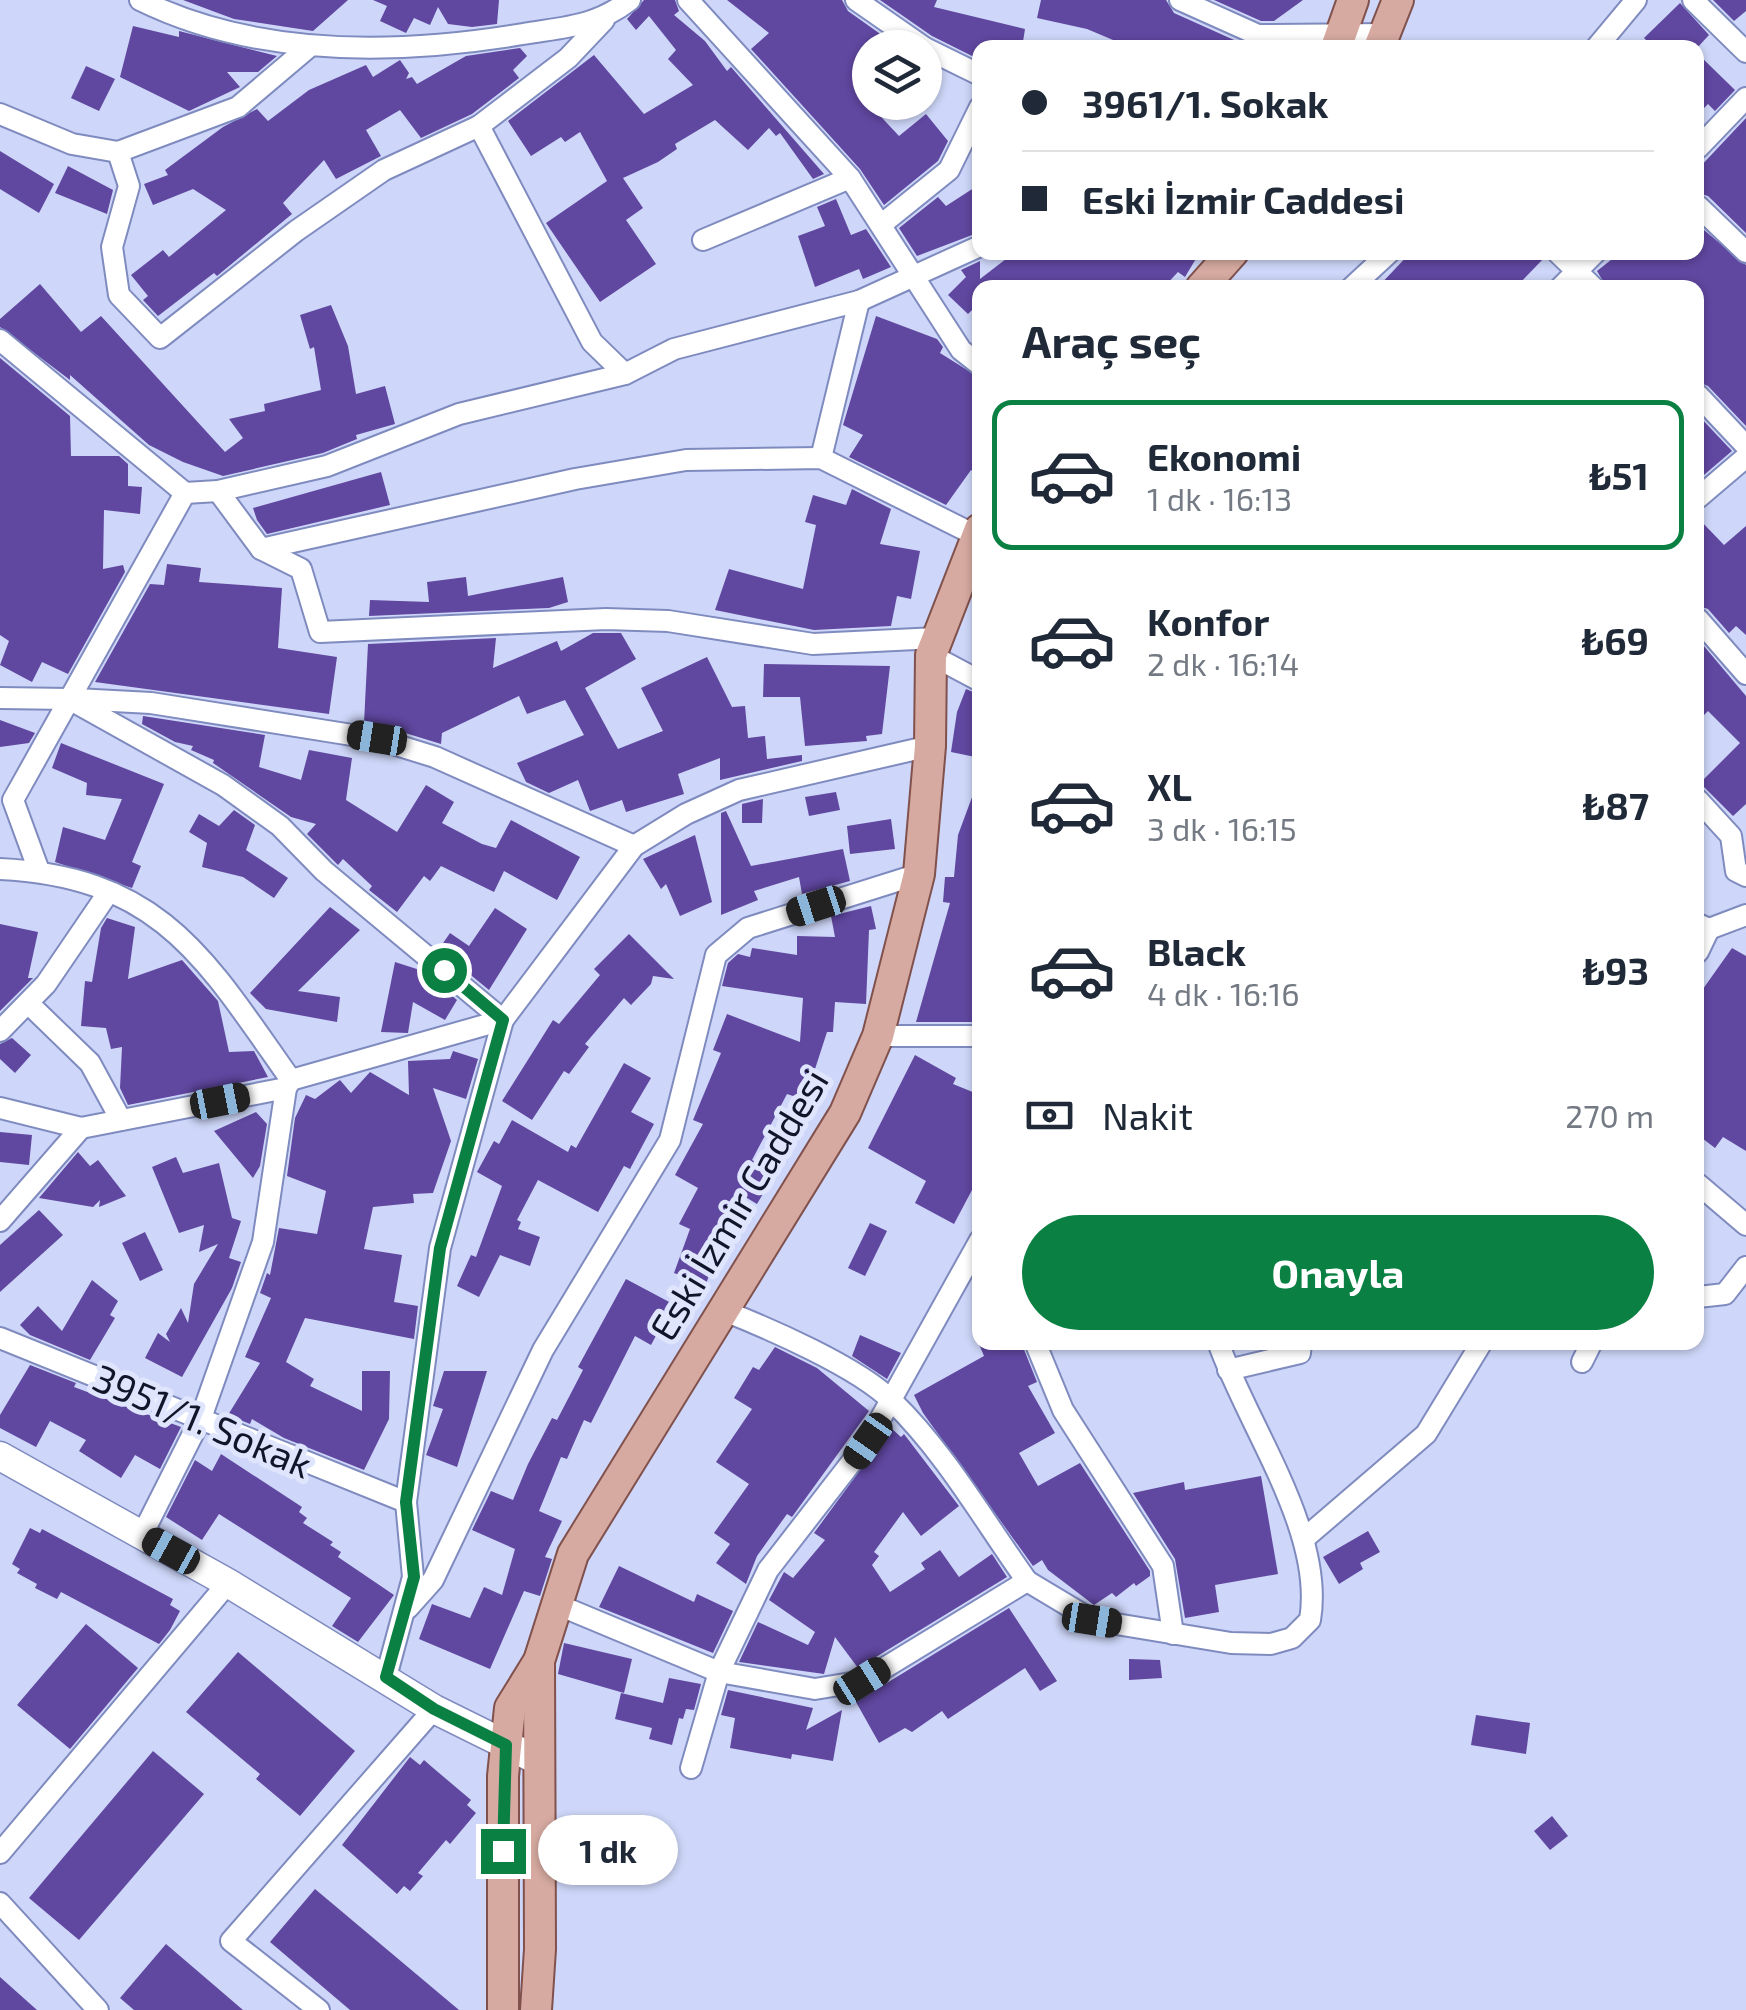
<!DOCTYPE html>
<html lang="tr">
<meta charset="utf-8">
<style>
:root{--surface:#fff;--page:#f6f6f7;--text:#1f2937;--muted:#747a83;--line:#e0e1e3;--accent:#0b8043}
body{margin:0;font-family:"Exo 2",sans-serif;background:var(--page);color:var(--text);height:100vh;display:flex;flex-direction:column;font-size:38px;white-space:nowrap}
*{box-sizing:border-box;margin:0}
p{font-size:32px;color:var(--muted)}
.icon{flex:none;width:55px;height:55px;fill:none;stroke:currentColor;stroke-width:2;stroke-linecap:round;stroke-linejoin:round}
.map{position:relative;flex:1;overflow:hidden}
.panel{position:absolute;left:972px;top:280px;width:732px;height:1070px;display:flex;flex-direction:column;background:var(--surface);border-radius:20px;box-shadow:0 2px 8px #0004}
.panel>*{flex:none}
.hud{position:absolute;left:972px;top:40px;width:732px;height:220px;border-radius:20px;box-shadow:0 2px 8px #0004;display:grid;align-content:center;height:220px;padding:0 50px;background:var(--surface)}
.tools{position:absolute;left:852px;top:30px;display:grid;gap:20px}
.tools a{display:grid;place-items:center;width:90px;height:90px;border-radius:50%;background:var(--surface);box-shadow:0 2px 8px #0004;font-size:50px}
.end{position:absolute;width:45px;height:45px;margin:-22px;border:12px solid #0b8043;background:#fff;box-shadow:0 0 0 5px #fff}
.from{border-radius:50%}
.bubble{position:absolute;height:70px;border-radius:35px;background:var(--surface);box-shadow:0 2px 8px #0004;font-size:32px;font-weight:700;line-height:70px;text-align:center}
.car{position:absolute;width:30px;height:60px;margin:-30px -15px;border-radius:12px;box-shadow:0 0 8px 2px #0007;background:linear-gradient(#222 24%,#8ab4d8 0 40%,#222 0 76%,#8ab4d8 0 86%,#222 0)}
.hud b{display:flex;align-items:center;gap:35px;height:95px;font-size:38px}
.hud b+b{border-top:2px solid var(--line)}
.hud i{width:25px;height:25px;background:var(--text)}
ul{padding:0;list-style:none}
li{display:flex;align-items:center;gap:30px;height:150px;margin:0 20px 15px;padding:0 30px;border:5px solid transparent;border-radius:20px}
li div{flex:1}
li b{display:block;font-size:38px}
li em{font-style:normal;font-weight:700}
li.on{border-color:var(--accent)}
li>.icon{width:90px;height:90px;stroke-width:1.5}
h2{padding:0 50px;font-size:45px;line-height:120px}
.pay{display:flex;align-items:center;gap:25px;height:110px;padding:0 50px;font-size:38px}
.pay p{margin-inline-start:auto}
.primary-button{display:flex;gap:20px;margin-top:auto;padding:20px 50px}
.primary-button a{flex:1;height:115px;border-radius:60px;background:var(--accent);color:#fff;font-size:40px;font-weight:700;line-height:115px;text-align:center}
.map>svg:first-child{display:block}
</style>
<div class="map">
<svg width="1746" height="2010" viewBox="0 0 1746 2010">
<rect width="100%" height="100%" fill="#ced7f9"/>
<g fill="#6047a0">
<path d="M183,0h165l-35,31 -79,-12z"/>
<path d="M373,0h126l-2,24 -25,3 -24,-3 -10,-17 -8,18 -16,-7 -8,15 -26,-12 7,-15z"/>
<path d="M644,0h31l4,11 -5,4 31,26 22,30 4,-4 93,107 -11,5 -33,-46 -4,3 -7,-8 -21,22 -33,-30 -40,24 2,5 -19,13 -35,16 20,30 -17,12 30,44 -56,38 -54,-79 61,-42 -27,-49 -15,10 -4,-5 -30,19 -23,-35 86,-66 50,59 49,-29 -25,-26 8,-9 -27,-34 -13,14 -9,-11z"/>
<path d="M727,0h115l6,11 52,37h-30v57l29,31 27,-22 22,27 -10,20 -54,44 -24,-36 -109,-120 18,-16z"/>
<path d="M880,0h57l-3,7 91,22 -3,19h-42v12l-48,-24z"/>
<path d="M1041,0h125l8,13 78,35h-120l-45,-19 -50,-11z"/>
<path d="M1214,0h89l-29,21h-13z"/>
<path d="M1713,0h33v11l-12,10z"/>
<path d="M1680,3l29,32 -12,13h-43l-10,-10z"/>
<path d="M133,26l46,11v-6l98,25 -19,16h-31l13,15 -51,24 -69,-34z"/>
<path d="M520,48l7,8 -14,14 6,8 -47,36 -51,24 -21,-28 -34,20 15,26 -45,23 -12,-19 -41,43 9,11 -75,62 -3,-3 -56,43 -15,-16 5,-4 -17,-21 32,-25 6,7 57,-47 -33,-21 -40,16 -9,-21 24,-9 -3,-5 58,-43 34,-18 11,12 41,-31 57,-25 7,12 27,-17 9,13 -3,6 6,-2 5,7 49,-28z"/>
<path d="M1698,54l37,36 -20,21 -7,-7 -10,10z"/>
<path d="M86,66l29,13 -16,32 -28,-13z"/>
<path d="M1746,118v115l-38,-37 -10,-3v-24z"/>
<path d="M0,151l54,33 -15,29 -39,-24z"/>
<path d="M68,166l45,24 -6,24 -52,-21z"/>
<path d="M980,184v48l-63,24 -18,-28 39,-31 8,9z"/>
<path d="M836,199l15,36 15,-6 25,38 -28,12 -4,-10 -44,18 -17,-51 27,-10 -8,-19z"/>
<path d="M1698,225l48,40v161l-38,-40 -10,-4v-94h-91l-10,-17 24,-19h77z"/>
<path d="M1015,252h185l-15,25 -7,-5 -15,16h-183v14l-12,12 -20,-19 18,-18 -5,-7 19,-9v18z"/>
<path d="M1411,252h133l1,5 -30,31h-138z"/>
<path d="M40,284l41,48 20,-16 124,136 18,-14 -14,-19 36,-8 -1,-7 57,-14 -7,-43 -4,2 -10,-34 31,-10 17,41 8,48 29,-8 10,38 -39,11 1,4 -34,14 -100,23 -40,-14 -34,-17 -79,-70v5l-70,-53v-8z"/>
<path d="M876,316l61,23 6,8 -3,6 40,25v98l-9,-6 -25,35 -97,-48 14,-22 -20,-10z"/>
<path d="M0,358l70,58 1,40h48l9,8v22l14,1 -2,27 -36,-4 -1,59 20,-4 2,7 -57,102 -26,-12 -10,20 -32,-17 9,-24 -9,-6z"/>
<path d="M1698,415l34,36 -34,29z"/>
<path d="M381,472l9,33 -123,29 -10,-14 -4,-12z"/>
<path d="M852,489l39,20 -11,35 40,7 -9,48 -14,-3 -6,30 -77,4 -99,-20 14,-41 74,20 13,-64 -11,-3 8,-27 33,10z"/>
<path d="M1698,518l26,27 22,-19v109l-10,-9 -7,7 -21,-24 -10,-3z"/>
<path d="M167,564l34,4 -2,14 83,6 -4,60 59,9 -8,57 -234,-32 55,-98 14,1z"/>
<path d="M466,577l2,19 95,-19 5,25 -19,6 -180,8 1,-16 59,2 -2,-20z"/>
<path d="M593,633h28l15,26 -51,29 33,61 45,-18 -22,-43 66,-31 25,50 13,-1 3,32 17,-2 2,23 35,-4v6l-82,19v-22l-42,16 6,20 -58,18 -4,-12 -32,11 -12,-31 -29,13 -23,-11 -9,-19 67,-28 -19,-35 -38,14 -8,-18 -77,37 -1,11 -39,-12v-5l-38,-4 4,-79 128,-6 -3,30 64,-27 4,10z"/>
<path d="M1698,639l48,57v108l-13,12 -33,-33 40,-40 -32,-32 -10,10z"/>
<path d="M764,664l126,2 -8,68 -16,2 1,5 -62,5 -5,-49h-37z"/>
<path d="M966,689l14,6v63l-29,-6 6,-40z"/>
<path d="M143,716l122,19 -6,32 42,13 8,-30 43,8 -6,42 51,32 29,-47 28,17 -12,21 40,21 14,4 15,-28 69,37 -23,43 -53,-29 -10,21 -53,-26 -11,15 -6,-5 -27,36 -28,-22 3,-4 -29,-27 -5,6 -31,-31 9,-10 -25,-7 -78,-54 1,-3 -23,-10 2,-4 -18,-4 -33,-18z"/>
<path d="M0,720l35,13 -6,10 -29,4z"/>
<path d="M61,743l103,41 -32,78 9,4 -9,22 -77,-26 8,-35 42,13 17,-41 -36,-4 1,-12 -35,-15z"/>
<path d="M978,781v241h-62l34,-119 -7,-1 2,-25h9l4,-42z"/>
<path d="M836,792l4,18 -31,6 -4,-19z"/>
<path d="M763,799l-1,24h-20v-19z"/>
<path d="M234,810l21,15 -9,25 42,28 -14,20 -31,-21 -41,-10 5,-24 -18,-11 10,-18 20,12z"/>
<path d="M726,811l25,55 92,-17 7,32 -48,13 -3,-17 -45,14 4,9 -37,15v-102z"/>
<path d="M891,819l4,30 -45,5 -3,-28z"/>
<path d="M695,835l17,67 -32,14 -14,-32 -5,5 -18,-30z"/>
<path d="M871,906l5,23 -7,1 -3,74 -31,-2 -2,30h-6l-22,68 -18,-6 -35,66 23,13 -18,31 -15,-9 -28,54 4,1 -12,34 -32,-11 16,-44 -11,-5 19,-36 -23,-13 28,-51 -10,-4 28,-67 -8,-3 14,-36 73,28 3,-44 -81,-12 6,-23 10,-9 12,3 2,-9 45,7v-19l38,1 -4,-21z"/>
<path d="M330,907l30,23 -62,61 42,6 -3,25 -71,-13 -16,-16z"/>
<path d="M495,908l32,21 -38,61 -50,-41 11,-16 19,13z"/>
<path d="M107,918l28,9 -7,52 54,-19 36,41 11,51 25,-1 14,26 -140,28 -8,-17 2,-41 -11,2 -5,-21 -25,-2 4,-45 7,1 9,-54z"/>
<path d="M0,924l38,8 -10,46h5l-33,33z"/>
<path d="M629,934l45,45 -21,-3 -2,8 -20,21 -7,-7 -39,46 4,3 -20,27 -5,-3 -32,49 -30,-19 51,-81 6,4 41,-49 -6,-6z"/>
<path d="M1732,948l14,8v195l-23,-14 -8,11 -17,-13v-139z"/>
<path d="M395,962l28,9 34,29 -12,20 -32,-18 -5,31 -27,-1z"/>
<path d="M12,1038l19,17 -16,18 -15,-14v-15z"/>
<path d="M453,1051l25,8 -12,40 -33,-11 18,53 -18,52 -20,1 1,9 -41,4 -9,42 38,6 -8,47 24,4 -4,33 -109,-21 -19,44 28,17 -4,7 52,25v-40h28l-1,48 -25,51 -80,-32 -32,-19 -2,5 -22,-9 32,-52 -15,-6 26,-59 -11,-5 7,-20 3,2 9,-47 38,6 9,-43 -39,-15 8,-58 11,-23 9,4 25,-19 11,13 19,-21 39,23 -1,-34 42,-2z"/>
<path d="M915,1055l41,23 -3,6 27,11v99l-8,-4 -18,34 -39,-21 11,-22 -58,-33z"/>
<path d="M624,1063l27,15 -20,34 23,12 -24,45 -6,-3 -26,46 -60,-32 -21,40 4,2 -3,7 22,8 -10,29 -30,-11 -21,42 -22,-11 14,-31 5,2 26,-71 -25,-14 17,-31 5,3 13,-24 56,32 3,-7 5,3z"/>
<path d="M256,1112l11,12 -7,42 -7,12 -39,-47z"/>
<path d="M0,1132l32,3 -3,30 -29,-3z"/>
<path d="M78,1152l12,14 8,-6 28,36 -27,11 1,-7 -7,7 -54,-9z"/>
<path d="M176,1157l7,16 36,-10 13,55 9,3 -12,37 12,4 -9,26 -50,89 -37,-19 13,-25 12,9 -4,-8 15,-26 7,15 6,-39 24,-40 -19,8 5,-27 -25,8 -27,-66z"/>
<path d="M39,1210l24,25 -63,57v-47z"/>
<path d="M870,1223l17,8 -22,45 -17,-8z"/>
<path d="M145,1232l18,38 -23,11 -18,-38z"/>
<path d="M626,1279l47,25 -22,41 -16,-9 -44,87 -7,-3 -17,39 -6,-2 -22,54 23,10 -17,36 7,2 -12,37 -16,-5 -34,78 -71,-30 13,-35 38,14 14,-31 18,8 13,-46 -43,-19 19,-39 22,9 15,-36 24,-46 5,2 26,-50 -5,-3z"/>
<path d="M92,1280l26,21 -8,14 5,3 -25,42 -60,-25 -10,-10 18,-19 24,25z"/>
<path d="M860,1335l41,18 -14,26 -35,-23z"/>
<path d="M978,1342h43l16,40 -9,4 27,47 -36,20 19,33 42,-23 70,108v5l-14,10 -2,-3 -18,14 -4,-4 -18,12 -46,-35 -6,-10 -9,6 -110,-153 -9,-18 70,-39z"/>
<path d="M775,1347l42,21 52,43 -77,106 -5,-3 -30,42 -11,28 -30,-21 14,-19 -16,-11 35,-49 -33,-22 36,-53 -18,-11 19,-31 6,3z"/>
<path d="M30,1365l46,18 -2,4 107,40 -21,42 -25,-14 -14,23 -42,-27 7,-11 -36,-19 -14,26 -36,-19v-13z"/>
<path d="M444,1371h43l-30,96 -31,-12 17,-46 -10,-3z"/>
<path d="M891,1428l10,9 3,-3 55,72 -38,30 -18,-24 -29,40 5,4 -7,9 18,27 35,-23 -4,-6 19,-13 19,27 33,-23 15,23 -149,91 -23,-31 -11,37 -85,-12 19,-40 50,23 7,-13 -46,-32 15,-28 9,6 32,-38 -11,-7z"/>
<path d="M221,1454l81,53 -3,5 8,6 -4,5 30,19 -3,3 11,7 -3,5 56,38 -36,47 -26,-16 19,-28 -132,-84 -17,26 -36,-23 29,-57 17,11z"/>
<path d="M1261,1476l17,98 -63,11 4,27 -34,6 -10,-59 -42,-66 51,-11 1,8z"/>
<path d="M30,1528l10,5 2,-4 131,70 -3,6 10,6 -10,19 -11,14 -98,-52 -4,7 -22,-11 2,-4 -20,-11 3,-4 -8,-5z"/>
<path d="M1368,1531l12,21 -20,11 3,6 -24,15 -16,-27z"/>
<path d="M619,1566l75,36 3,-8 36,17 -20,42 -114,-46z"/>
<path d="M1009,1608l48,73 -17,10 -15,-23 -77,51 -6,-8 -30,21 -7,-4 -26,15 -23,-41z"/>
<path d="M86,1624l52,44 -68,81 -53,-44z"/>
<path d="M564,1643l68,16 -8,34 -66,-19z"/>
<path d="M238,1652l117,99 -55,65 -44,-37 4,-5 -74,-62z"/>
<path d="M1129,1659l31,1 2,18 -33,2z"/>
<path d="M669,1678l32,6 -7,26 -8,-1 -3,10 -4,-1 -7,27 -23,-6 3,-11 -37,-9 6,-26 42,10z"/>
<path d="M728,1690l85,18 -7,22 36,-20 -9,51 -41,-7 -1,5 -61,-11 5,-30 -14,-3z"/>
<path d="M1476,1715l54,8 -4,31 -55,-9z"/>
<path d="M153,1751l51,43 -125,146 -50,-42z"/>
<path d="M410,1757l10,8 4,-5 8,7 39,33 -4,5 9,8 -26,31 -4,-4 -28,33 5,3 -13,15 -6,-5 -7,8 -55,-49z"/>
<path d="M1552,1816l16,20 -18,14 -16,-19z"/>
<path d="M315,1889l144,121h-109l-80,-68z"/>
<path d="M166,1944l77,66h-109l-14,-12z"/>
<path d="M0,1977l37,33h-37z"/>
</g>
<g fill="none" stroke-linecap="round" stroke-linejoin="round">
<g stroke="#7f8bbf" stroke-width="24">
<g id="street">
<path d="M140,0c116,57 258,55 383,34 42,-7 72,-7 107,-34"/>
<path d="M688,0l162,178 111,172 19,15"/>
<path d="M856,0l69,48"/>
<path d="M1180,0l78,35 129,-1"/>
<path d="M1693,0l53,52"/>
<path d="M925,48l55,27"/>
<path d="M1596,48l40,-48"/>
<path d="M0,114l72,30 46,8 120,-45 72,-61"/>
<path d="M479,126l89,-68 36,-38"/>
<path d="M1698,148l48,-50"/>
<path d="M118,152l11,34 -17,61 7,48 41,43 136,-107 88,-61 95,-44 113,216 33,32"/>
<path d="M1698,206l48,46"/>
<path d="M882,224l67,-54 31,-63"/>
<path d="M703,240l147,-62"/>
<path d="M1557,252l37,36"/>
<path d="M1351,288l39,-36"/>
<path d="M1560,288l36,-36"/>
<path d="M0,340l185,153 33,-2 109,-25 132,-52 166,-40 49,-25 185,-48 121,-55"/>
<path d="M1698,395l48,51"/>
<path d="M821,458l38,-157"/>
<path d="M218,491l43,58 40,20 19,63 286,-13 62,2 145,23 124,-6"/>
<path d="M1698,498l48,-41"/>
<path d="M261,549l314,-70 111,-19 135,-2 154,77"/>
<path d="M1698,619l48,55"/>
<path d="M931,655l49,26"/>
<path d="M0,698l69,1 154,86 57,41 44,45 179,149 -63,228 -34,254 7,75 -27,100"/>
<path d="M76,699l75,4 226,36 58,18 199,89"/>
<path d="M1698,800l33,36 5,35 10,5"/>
<path d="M0,869c162,8 206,91 291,211"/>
<path d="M39,871l-26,-71 172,-307"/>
<path d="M1698,924l11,5 37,-14"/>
<path d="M1698,952l11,-23"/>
<path d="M29,1004l61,59 31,57"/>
<path d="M0,1031l46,-47 62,-91"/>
<path d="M878,1036h102"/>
<path d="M0,1108l81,20 205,-40 5,-8 212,-60 131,-174 52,-32 53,-24 191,-44"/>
<path d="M1698,1184l48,41"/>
<path d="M0,1221l81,-93"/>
<path d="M1698,1297l27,-3 21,-27"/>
<path d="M722,1310c46,18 136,57 170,91 53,51 92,120 135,180"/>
<path d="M0,1338l406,164"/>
<path d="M1035,1342l28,68 100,156 10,68"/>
<path d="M1582,1362l10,-20"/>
<path d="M1228,1370l72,-17 1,-11"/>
<path d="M142,1535l59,-117 62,-176 23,-154"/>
<path d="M1305,1538l121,-104 56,-92"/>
<path d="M556,1604l163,68 96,17 48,-8 164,-100 65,39 139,23 40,1 21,-6 18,-18c15,-88 -62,-193 -92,-278"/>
<path d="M408,1608l25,-28 110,-230 127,-210 46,-185 32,-27 171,-54"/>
<path d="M691,1768l28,-96 49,-102 100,-129 112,-201"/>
<path d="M0,1853l228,-270"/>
<path d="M0,1903l98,107"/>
<path d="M319,2010l-88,-69 203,-232"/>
</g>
</g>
<g stroke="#7f8bbf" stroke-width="31">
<path id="secondary" d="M0,1456l228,127 206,126 105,52"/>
</g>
<g stroke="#80514d" stroke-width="34">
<g id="primary">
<path d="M1336,48l17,-48"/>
<path d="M1379,48l19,-48"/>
<path d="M1201,288l32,-36"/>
<path d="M503,2010v-234l7,-68 29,-47 34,-107 272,-441 33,-77 41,-162 11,-128 1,-91 49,-126"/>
<path d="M536,2010l4,-61 -1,-288"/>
</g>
</g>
<use href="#street" stroke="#fff" stroke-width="20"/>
<use href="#secondary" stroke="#fff" stroke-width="28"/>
<use href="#primary" stroke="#d6aaa0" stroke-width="30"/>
</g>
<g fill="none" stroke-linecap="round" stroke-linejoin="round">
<path stroke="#0b8043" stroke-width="12" d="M444,970l59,50 -63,228 -34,254 8,75 -28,100 48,32 72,36 -3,106"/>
</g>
<g text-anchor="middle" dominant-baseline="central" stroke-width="10" stroke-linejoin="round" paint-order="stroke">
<g font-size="38" fill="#111529" stroke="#dfe5fc">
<text transform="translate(738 1204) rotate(-59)">Eski İzmir Caddesi</text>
<text transform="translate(203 1420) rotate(23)">3951/1. Sokak</text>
</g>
</g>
</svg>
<div class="tools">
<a><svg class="icon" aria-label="layers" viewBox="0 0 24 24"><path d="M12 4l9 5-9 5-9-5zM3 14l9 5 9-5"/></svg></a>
</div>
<i class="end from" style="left:444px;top:970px"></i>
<i class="end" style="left:503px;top:1851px"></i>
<div class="bubble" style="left:538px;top:1815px;width:140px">1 dk</div>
<i class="car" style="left:377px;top:738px;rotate:279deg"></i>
<i class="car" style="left:816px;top:906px;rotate:252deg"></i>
<i class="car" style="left:220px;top:1101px;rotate:79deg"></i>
<i class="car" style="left:868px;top:1441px;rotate:215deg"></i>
<i class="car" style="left:171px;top:1551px;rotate:299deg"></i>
<i class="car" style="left:1092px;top:1620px;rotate:99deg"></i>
<i class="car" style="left:862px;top:1681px;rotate:58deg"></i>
<div class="hud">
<b><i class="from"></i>3961/1. Sokak</b>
<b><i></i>Eski İzmir Caddesi</b>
</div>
<section class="panel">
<h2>Araç seç</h2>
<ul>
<li class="on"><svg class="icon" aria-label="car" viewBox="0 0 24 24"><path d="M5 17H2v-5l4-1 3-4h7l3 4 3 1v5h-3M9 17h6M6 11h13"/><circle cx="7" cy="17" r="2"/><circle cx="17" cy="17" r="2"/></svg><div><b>Ekonomi</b><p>1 dk · 16:13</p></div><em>₺51</em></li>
<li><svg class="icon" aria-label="car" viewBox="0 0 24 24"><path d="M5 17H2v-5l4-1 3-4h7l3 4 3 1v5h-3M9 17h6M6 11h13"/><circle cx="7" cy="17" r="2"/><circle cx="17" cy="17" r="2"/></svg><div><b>Konfor</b><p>2 dk · 16:14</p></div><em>₺69</em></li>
<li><svg class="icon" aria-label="car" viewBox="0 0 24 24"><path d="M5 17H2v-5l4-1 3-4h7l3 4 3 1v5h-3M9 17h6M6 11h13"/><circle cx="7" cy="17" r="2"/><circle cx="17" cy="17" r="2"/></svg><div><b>XL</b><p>3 dk · 16:15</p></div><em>₺87</em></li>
<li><svg class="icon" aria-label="car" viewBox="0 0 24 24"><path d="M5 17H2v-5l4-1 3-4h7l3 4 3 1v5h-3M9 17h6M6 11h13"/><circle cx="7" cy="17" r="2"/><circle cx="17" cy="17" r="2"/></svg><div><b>Black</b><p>4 dk · 16:16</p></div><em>₺93</em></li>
</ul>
<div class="pay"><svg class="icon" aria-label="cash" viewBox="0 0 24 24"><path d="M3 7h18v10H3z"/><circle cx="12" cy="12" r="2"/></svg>Nakit<p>270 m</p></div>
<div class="primary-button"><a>Onayla</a></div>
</section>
</div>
